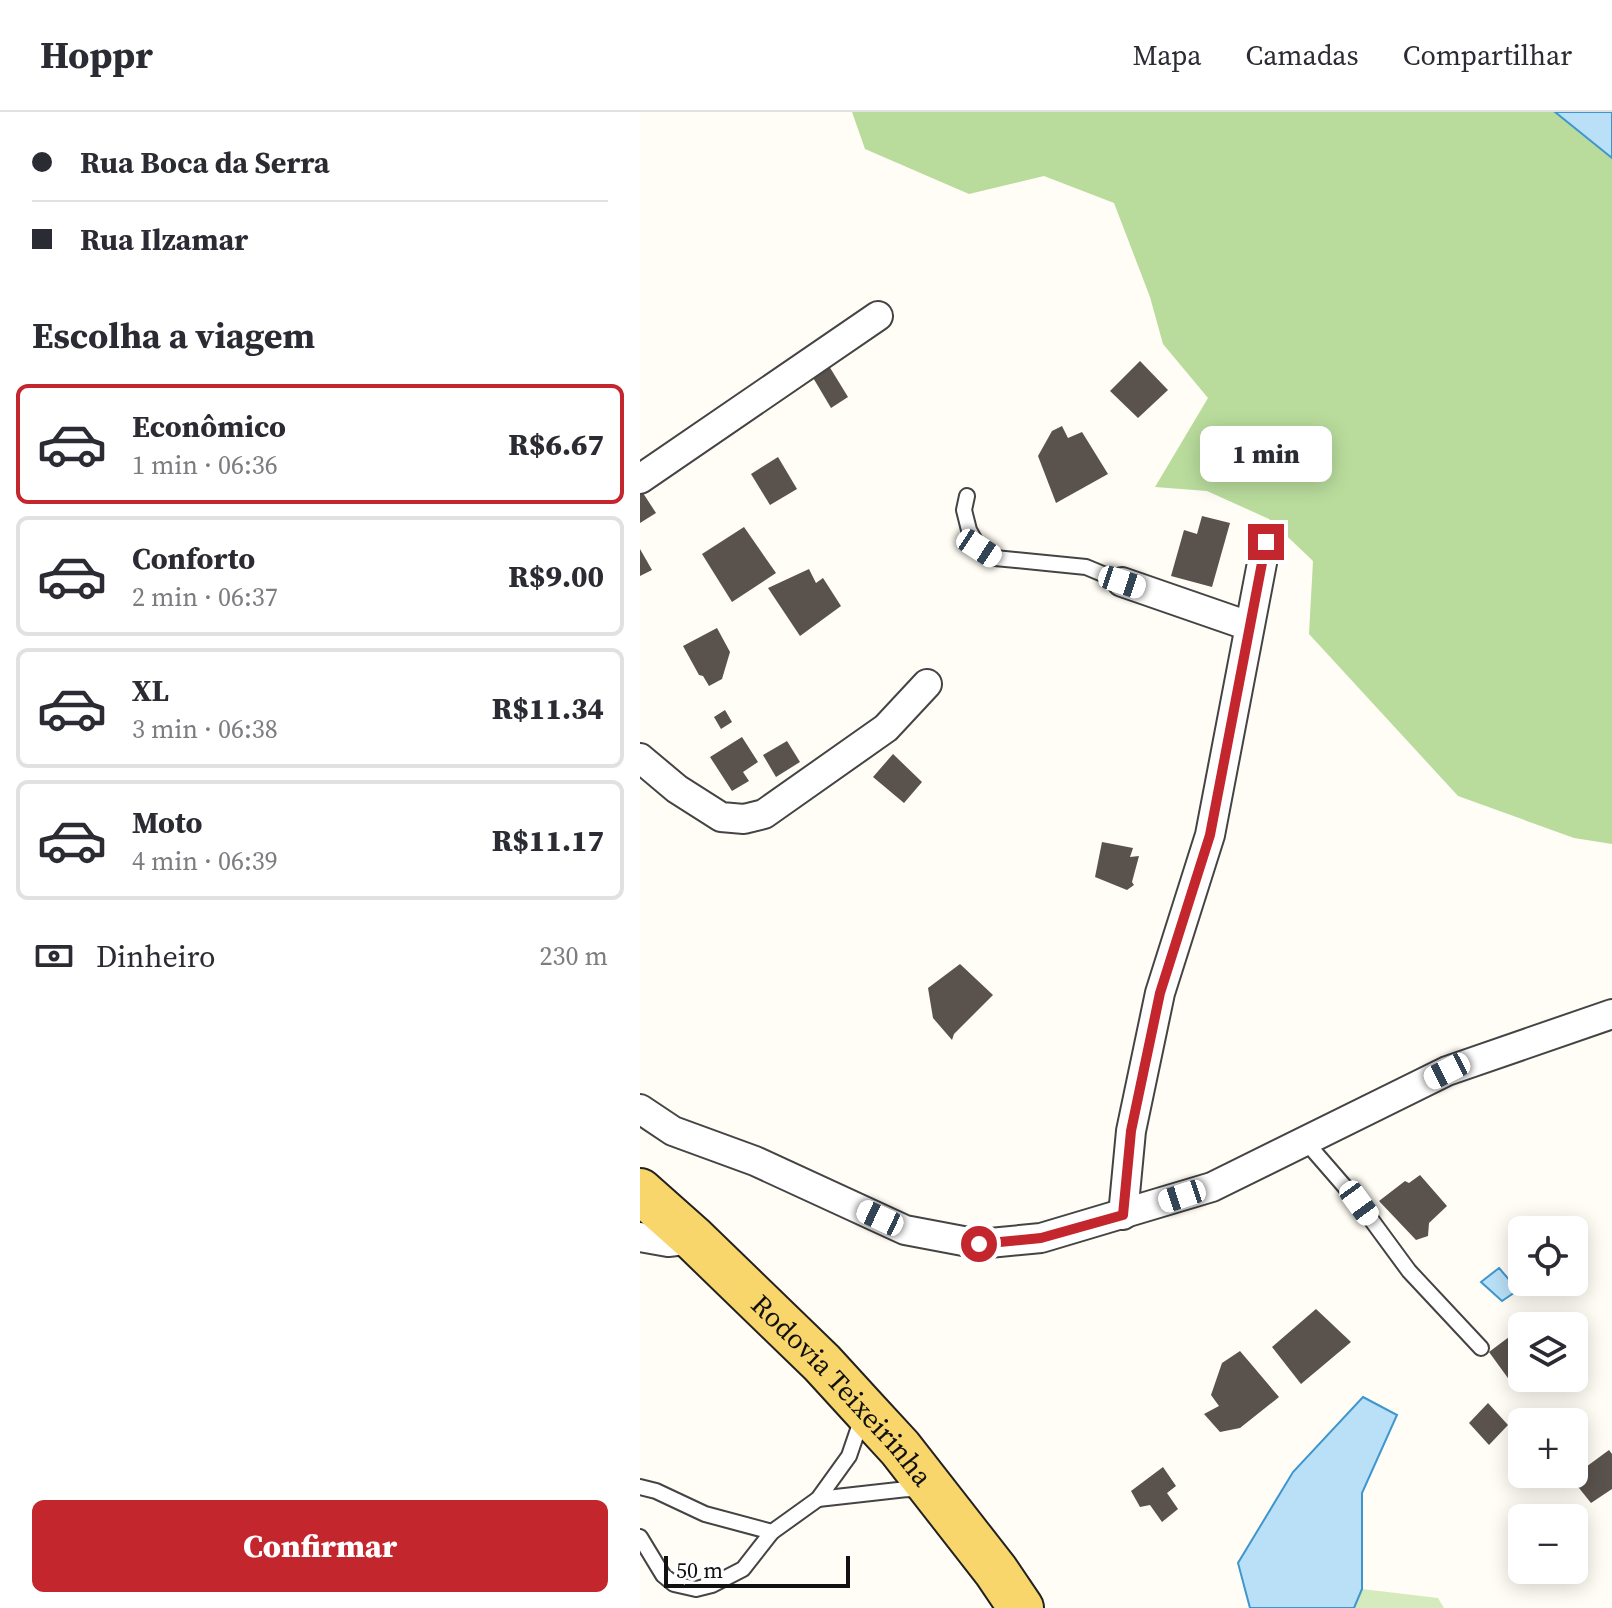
<!DOCTYPE html>
<html lang="pt">
<meta charset="utf-8">
<style>
:root{--surface:#fff;--page:#f2f2f3;--text:#2b2b33;--muted:#7c7c81;--line:#e1e1e2;--accent:#c4262e}
body{margin:0;font-family:"Source Serif 4",serif;background:var(--page);color:var(--text);height:100vh;display:flex;flex-direction:column;font-size:30px;white-space:nowrap}
*{box-sizing:border-box;margin:0}
p{font-size:26px;color:var(--muted)}
.icon{flex:none;width:44px;height:44px;fill:none;stroke:currentColor;stroke-width:2;stroke-linecap:round;stroke-linejoin:round}
.map{position:relative;flex:1;overflow:hidden}
.side{display:flex;flex-direction:column;background:var(--surface);width:640px}
.side>*{flex:none}
.guide{display:grid;align-content:center;height:176px;padding:0 32px;background:var(--surface)}
.controls{position:absolute;left:868px;top:1104px;display:grid;gap:16px}
.controls a{display:grid;place-items:center;width:80px;height:80px;border-radius:12px;background:var(--surface);box-shadow:0 4px 20px #0003;font-size:40px}
.scale{position:absolute;left:24px;bottom:20px;width:186px;box-sizing:border-box;padding-left:8px;border:4px solid #111;border-top:0;font-size:22px;line-height:28px;white-space:nowrap;color:#111;-webkit-text-stroke:6px #fff;paint-order:stroke}
.end{position:absolute;width:36px;height:36px;margin:-18px;border:10px solid #c4262e;background:#fff;box-shadow:0 0 0 4px #fff}
.from{border-radius:50%}
.bubble{position:absolute;height:56px;border-radius:12px;background:var(--surface);box-shadow:0 4px 20px #0003;font-size:26px;font-weight:800;line-height:56px;text-align:center}
.car{position:absolute;width:24px;height:48px;margin:-24px -12px;border-radius:10px;box-shadow:0 0 6px 2px #0007;background:linear-gradient(#fff 24%,#345 0 40%,#fff 0 76%,#345 0 86%,#fff 0)}
.guide b{display:flex;align-items:center;gap:28px;height:76px;font-size:30px}
.guide b+b{border-top:2px solid var(--line)}
.guide i{width:20px;height:20px;background:var(--text)}
ul{padding:0;list-style:none}
li{display:flex;align-items:center;gap:24px;height:120px;margin:0 16px 12px;padding:0 16px;border:4px solid var(--line);border-radius:12px}
li div{flex:1}
li b{display:block;font-size:30px}
li em{font-style:normal;font-weight:800}
li.selected{border-color:var(--accent)}
li>.icon{width:72px;height:72px;stroke-width:1.5}
h2{padding:0 32px;font-size:36px;line-height:96px}
.pay{display:flex;align-items:center;gap:20px;height:88px;padding:0 32px;font-size:30px}
.pay p{margin-inline-start:auto}
.primary-button{display:flex;gap:16px;margin-top:auto;padding:16px 32px}
.primary-button a{flex:1;height:92px;border-radius:12px;background:var(--accent);color:#fff;font-size:32px;font-weight:800;line-height:92px;text-align:center}
header{display:flex;align-items:center;gap:48px;box-sizing:border-box;height:112px;padding:0 40px;background:var(--surface);border-bottom:2px solid var(--line)}
header strong{font-size:38px}
nav{display:flex;gap:44px;margin-inline-start:auto;font-size:28px}
main{display:flex;flex:1;min-height:0}
.map>svg:first-child{display:block}
</style>
<header>
<strong>Hoppr</strong>
<nav><a>Mapa</a><a>Camadas</a><a>Compartilhar</a></nav>
</header>
<main>
<section class="side">
<div class="guide">
<b><i class="from"></i>Rua Boca da Serra</b>
<b><i></i>Rua Ilzamar</b>
</div>
<h2>Escolha a viagem</h2>
<ul>
<li class="selected"><svg class="icon" aria-label="car" viewBox="0 0 24 24"><path d="M5 17H2v-5l4-1 3-4h7l3 4 3 1v5h-3M9 17h6M6 11h13"/><circle cx="7" cy="17" r="2"/><circle cx="17" cy="17" r="2"/></svg><div><b>Econômico</b><p>1 min · 06:36</p></div><em>R$6.67</em></li>
<li><svg class="icon" aria-label="car" viewBox="0 0 24 24"><path d="M5 17H2v-5l4-1 3-4h7l3 4 3 1v5h-3M9 17h6M6 11h13"/><circle cx="7" cy="17" r="2"/><circle cx="17" cy="17" r="2"/></svg><div><b>Conforto</b><p>2 min · 06:37</p></div><em>R$9.00</em></li>
<li><svg class="icon" aria-label="car" viewBox="0 0 24 24"><path d="M5 17H2v-5l4-1 3-4h7l3 4 3 1v5h-3M9 17h6M6 11h13"/><circle cx="7" cy="17" r="2"/><circle cx="17" cy="17" r="2"/></svg><div><b>XL</b><p>3 min · 06:38</p></div><em>R$11.34</em></li>
<li><svg class="icon" aria-label="car" viewBox="0 0 24 24"><path d="M5 17H2v-5l4-1 3-4h7l3 4 3 1v5h-3M9 17h6M6 11h13"/><circle cx="7" cy="17" r="2"/><circle cx="17" cy="17" r="2"/></svg><div><b>Moto</b><p>4 min · 06:39</p></div><em>R$11.17</em></li>
</ul>
<div class="pay"><svg class="icon" aria-label="cash" viewBox="0 0 24 24"><path d="M3 7h18v10H3z"/><circle cx="12" cy="12" r="2"/></svg>Dinheiro<p>230 m</p></div>
<div class="primary-button"><a>Confirmar</a></div>
</section>
<div class="map">
<svg width="972" height="1496" viewBox="0 0 972 1496">
<rect width="100%" height="100%" fill="#fffdf5"/>
<path fill="#d5ebbd" d="M722,1477l76,9 6,10h-90z"/>
<path fill="#b9dc9c" d="M212,0h703l57,46v686l-38,-6 -116,-42 -149,-162 4,-73 -44,-42 -62,-28 -52,-4 53,-89 -45,-54 -13,-47 -36,-94 -70,-27 -75,18 -104,-45z"/>
<g fill="#b9e0f7" stroke="#3f96cf" stroke-width="2">
<path d="M915,0h57v46z"/>
<path d="M859,1156l19,22 -16,11 -21,-19z"/>
<path d="M723,1285l34,18 -35,78v96l-8,19h-104l-12,-45 55,-91z"/>
</g>
<g fill="#5a524d">
<path d="M500,249l28,29 -30,28 -28,-27z"/>
<path d="M189,254l19,31 -17,11 -19,-32z"/>
<path d="M422,314l6,12 14,-6 26,42 -52,29 -18,-47 14,-25z"/>
<path d="M138,345l19,32 -27,16 -19,-31z"/>
<path d="M3,381l13,20 -16,10v-29z"/>
<path d="M562,404l28,7 -18,64 -41,-11 13,-46 13,4z"/>
<path d="M104,415l32,46 -44,29 -30,-48z"/>
<path d="M0,437l12,21 -12,6z"/>
<path d="M169,457l7,14 7,-5 18,28 -41,30 -32,-48z"/>
<path d="M77,516l13,24 -8,27 -13,7 -6,-10 -4,-1 -16,-29z"/>
<path d="M85,598l7,12 -11,7 -7,-12z"/>
<path d="M102,625l16,25 -15,10 6,9 -17,10 -22,-34z"/>
<path d="M147,629l13,21 -24,15 -13,-22z"/>
<path d="M253,642l29,28 -18,21 -31,-26z"/>
<path d="M462,730l31,6 -3,9 9,-1 -7,26 2,3 -7,5 -32,-13z"/>
<path d="M320,852l33,31 -39,39 -2,6 -19,-22 -5,-30z"/>
<path d="M780,1063l27,31 -18,17 -1,13 -12,4 -37,-39 26,-20 4,2z"/>
<path d="M676,1197l35,33 -50,42 -29,-37z"/>
<path d="M873,1222l9,11v32l-9,8 -24,-33z"/>
<path d="M600,1239l39,46 -39,31 -20,4 -16,-18 15,-8 -8,-11 11,-32z"/>
<path d="M848,1291l20,22 -19,20 -20,-22z"/>
<path d="M969,1338l3,4v35l-21,14 -20,-25z"/>
<path d="M523,1355l13,19 -9,7 11,16 -16,13 -12,-17 -10,2 -9,-16z"/>
</g>
<g fill="none" stroke-linecap="round" stroke-linejoin="round">
<g stroke="#444" stroke-width="18">
<g id="service">
<path d="M327,384l-3,14 5,20 10,18 16,10 91,9 36,15"/>
<path d="M666,1030l53,61 50,68 72,77"/>
<path d="M0,1375l16,4 49,23 67,18 46,-33 31,-43 13,-38"/>
<path d="M178,1387l89,-10 14,1"/>
<path d="M0,1425l23,38 11,9 22,5 16,-4 31,-16 29,-37"/>
</g>
</g>
<g stroke="#444" stroke-width="32">
<g id="minor">
<path d="M0,367l238,-163"/>
<path d="M482,470l127,44"/>
<path d="M0,646l37,31 44,28 23,2 20,-5 122,-86 41,-44"/>
<path d="M0,997l33,22 82,30 150,69 74,14 62,-6 171,-51 235,-116 165,-57"/>
<path d="M483,1103l8,-84 29,-138 50,-158 56,-293"/>
<path d="M0,1125l28,5 26,-3"/>
</g>
</g>
<g stroke="#222" stroke-width="48">
<g id="primary">
<path id="s1" d="M0,1079l54,48 128,124 43,47 35,38 96,123 25,37"/>
</g>
</g>
<use href="#service" stroke="#fff" stroke-width="14"/>
<use href="#minor" stroke="#fff" stroke-width="28"/>
<use href="#primary" stroke="#f9d66b" stroke-width="44"/>
</g>
<g fill="none" stroke-linecap="round" stroke-linejoin="round">
<path stroke="#c4262e" stroke-width="10" d="M339,1132l62,-6 82,-23 8,-84 29,-138 50,-158 56,-293"/>
</g>
<g text-anchor="middle" dominant-baseline="central" stroke-width="8" stroke-linejoin="round" paint-order="stroke">
<g font-size="28" fill="#111" stroke="#fff">
<text stroke="none"><textPath href="#s1" startOffset="284">Rodovia Teixeirinha</textPath></text>
</g>
</g>
</svg>
<div class="controls">
<a><svg class="icon" aria-label="locate" viewBox="0 0 24 24"><circle cx="12" cy="12" r="6"/><path d="M12 2v4M12 18v4M2 12h4M18 12h4"/></svg></a>
<a><svg class="icon" aria-label="layers" viewBox="0 0 24 24"><path d="M12 4l9 5-9 5-9-5zM3 14l9 5 9-5"/></svg></a>
<a>+</a>
<a>−</a>
</div>
<div class="scale">50 m</div>
<i class="end from" style="left:339px;top:1132px"></i>
<i class="end" style="left:626px;top:430px"></i>
<div class="bubble" style="left:560px;top:314px;width:132px">1 min</div>
<i class="car" style="left:339px;top:436px;rotate:123deg"></i>
<i class="car" style="left:482px;top:470px;rotate:108deg"></i>
<i class="car" style="left:807px;top:959px;rotate:243deg"></i>
<i class="car" style="left:542px;top:1084px;rotate:252deg"></i>
<i class="car" style="left:719px;top:1091px;rotate:144deg"></i>
<i class="car" style="left:240px;top:1106px;rotate:295deg"></i>
</div>
</main>
